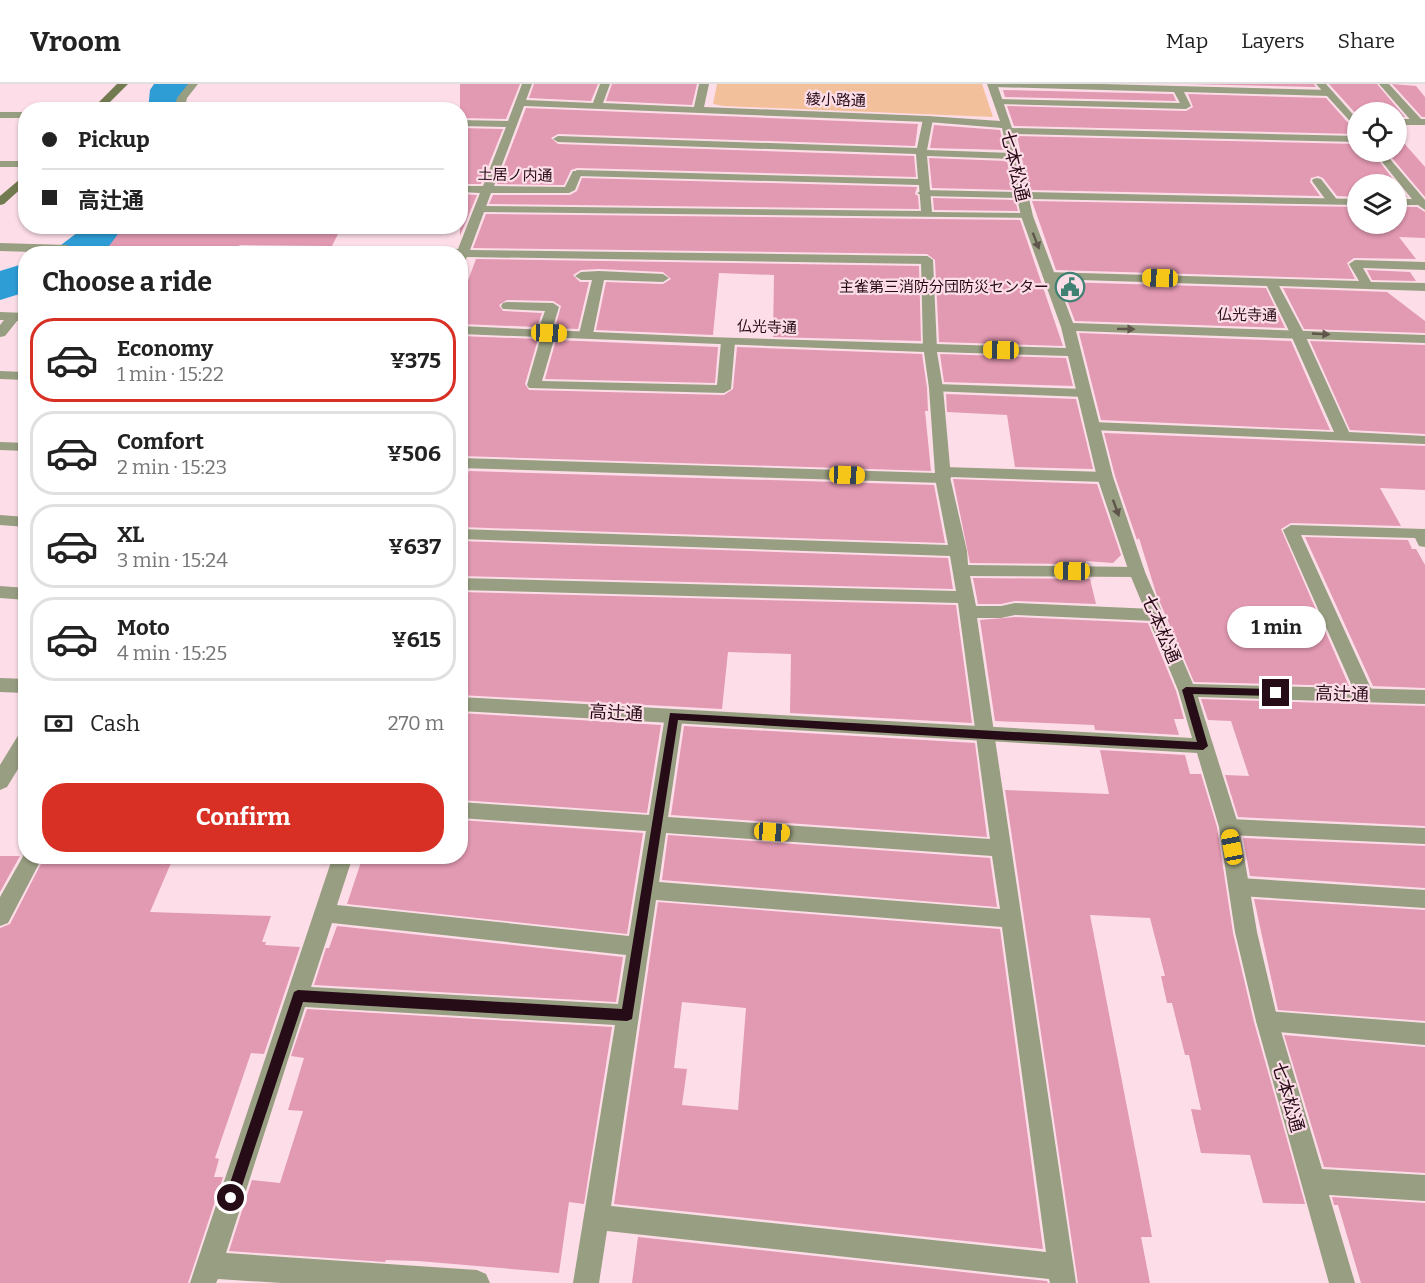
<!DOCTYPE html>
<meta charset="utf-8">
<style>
:root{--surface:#fff;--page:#f6f6f6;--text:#222;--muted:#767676;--line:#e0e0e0;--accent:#d93025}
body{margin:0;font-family:Bitter,"Noto Sans JP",serif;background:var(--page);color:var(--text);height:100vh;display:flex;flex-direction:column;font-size:22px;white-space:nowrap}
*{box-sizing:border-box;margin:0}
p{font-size:20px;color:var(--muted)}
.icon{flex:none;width:33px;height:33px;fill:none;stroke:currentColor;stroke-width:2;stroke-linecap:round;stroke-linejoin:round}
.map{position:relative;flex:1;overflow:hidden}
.drawer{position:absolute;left:18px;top:162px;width:450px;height:618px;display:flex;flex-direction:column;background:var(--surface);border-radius:24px;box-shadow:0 2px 4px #0004}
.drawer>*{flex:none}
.guide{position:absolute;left:18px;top:18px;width:450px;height:132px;border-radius:24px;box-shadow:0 2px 4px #0004;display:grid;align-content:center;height:132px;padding:0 24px;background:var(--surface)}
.tools{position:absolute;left:1347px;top:18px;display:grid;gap:12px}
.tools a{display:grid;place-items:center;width:60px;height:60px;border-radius:50%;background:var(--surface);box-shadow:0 2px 4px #0004;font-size:30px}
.end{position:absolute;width:27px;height:27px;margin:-14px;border:8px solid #260c17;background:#fff;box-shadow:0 0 0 3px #fff}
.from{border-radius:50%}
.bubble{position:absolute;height:42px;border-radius:21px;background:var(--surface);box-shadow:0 2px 4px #0004;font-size:20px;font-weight:700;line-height:42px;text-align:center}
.car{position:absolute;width:18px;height:36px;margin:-18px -9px;border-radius:8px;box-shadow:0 0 4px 2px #0007;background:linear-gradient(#f5c518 24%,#345 0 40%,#f5c518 0 76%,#345 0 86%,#f5c518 0)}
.guide b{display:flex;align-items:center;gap:21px;height:57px;font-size:22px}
.guide b+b{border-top:2px solid var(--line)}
.guide i{width:15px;height:15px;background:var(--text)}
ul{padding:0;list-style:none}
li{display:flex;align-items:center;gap:18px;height:84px;margin:0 12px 9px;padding:0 12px;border:3px solid var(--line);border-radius:24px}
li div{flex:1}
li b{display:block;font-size:22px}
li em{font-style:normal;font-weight:700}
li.selected{border-color:var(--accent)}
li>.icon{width:54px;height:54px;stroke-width:1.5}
h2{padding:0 24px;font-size:27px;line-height:72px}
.pay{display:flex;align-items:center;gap:15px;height:66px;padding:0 24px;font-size:22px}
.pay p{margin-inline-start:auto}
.primary-button{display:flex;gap:12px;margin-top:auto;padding:12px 24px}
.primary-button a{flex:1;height:69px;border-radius:24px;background:var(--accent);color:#fff;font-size:24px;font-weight:700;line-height:69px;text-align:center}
header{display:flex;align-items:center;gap:36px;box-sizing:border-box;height:84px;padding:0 30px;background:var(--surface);border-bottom:2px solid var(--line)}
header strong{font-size:28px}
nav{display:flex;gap:33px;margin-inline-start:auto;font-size:21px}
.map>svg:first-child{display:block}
</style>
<header>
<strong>Vroom</strong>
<nav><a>Map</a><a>Layers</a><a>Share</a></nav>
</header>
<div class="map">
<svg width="1425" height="1199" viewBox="0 0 1425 1199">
<rect width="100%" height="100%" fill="#fddee8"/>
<path fill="#f3c09c" d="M717,0h265l11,33 -270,-11 -10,-2z"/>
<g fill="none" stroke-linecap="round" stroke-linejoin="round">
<g fill="#2e9cd5" fill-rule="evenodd">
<path d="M154,0h35l-5,7 -1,19h-35l2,-20z"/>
<path d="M86,142h46c-23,33 -41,28 -77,28l6,-9z"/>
<path d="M26,179v29l-26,8v-29z"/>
</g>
</g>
<g fill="#e299b2" fill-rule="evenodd">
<path d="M460,0h60l-14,35 -46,-1z"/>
<path d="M534,0h64l-7,17 -62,-3z"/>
<path d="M612,0h85l-5,21 -86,-4z"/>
<path d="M1187,0h127l2,3z"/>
<path d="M1329,0h48l28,33h-9v-5h-38v4z"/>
<path d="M1392,0l24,2 9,11v20h-3z"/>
<path d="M1003,6l170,4 3,7 -171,-4z"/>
<path d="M1188,10l138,4 32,36 -344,-8 -7,-20 179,5 7,-4z"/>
<path d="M526,24l392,16 -3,22 -357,-12 -7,4 7,6 356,12 2,21 -339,-9 -6,2 -7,15 -67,-1z"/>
<path d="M934,41l66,5 5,20 -75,-2z"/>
<path d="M460,44l43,1 -22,55h-21z"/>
<path d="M1396,50l29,33v30l-38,-45h9z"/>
<path d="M1017,52l341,8v8h14l35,45h-11v-13h-38v13l-21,-1 -14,-18 -5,-2 -7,2 -1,4 10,14 -291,-6z"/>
<path d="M929,74l78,3 6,29 -81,-2z"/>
<path d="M582,94l335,9 -2,7 3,2 1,13 -430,-5 4,-9h77l7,-4z"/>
<path d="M460,110l17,1 -17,41z"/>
<path d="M933,114l82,2 3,11 -84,-1z"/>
<path d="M1032,117l326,6v17h38v-17h21l8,5v26l-26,-1 17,22 -62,-1 -7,5 8,16 -299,-9z"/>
<path d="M486,130l534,6 43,126 -124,-4 -4,-82 -8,-6 -454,-6z"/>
<path d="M124,142l175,2 43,-2 -10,20 -91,-1 -6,2v7h-132z"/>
<path d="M476,175l443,7 2,75 -148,-4 1,-62 -55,-2 -6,62 -117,-5 10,-48 57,2 8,-5 -8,-7 -64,-3 -18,1 -8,5 7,7h9l-11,47 -23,-1 6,-22 -8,-5 -46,-1 -8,5 4,6 39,2 -5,14 -77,-3v-22z"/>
<path d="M1367,186l43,2 6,9 -44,-1z"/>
<path d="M1060,198l206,6 19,40 -210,-7z"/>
<path d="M1283,204l104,4 38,29v12l-121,-4z"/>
<path d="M1079,249l212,8 39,89 -229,-10z"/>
<path d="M460,252l78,3 -13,45 4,6 195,5 9,-6 4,-42 185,7 5,34 1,23h-3l6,60 -471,-15z"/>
<path d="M556,256l162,7 -3,36 -170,-4z"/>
<path d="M1310,257l115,4v89l-75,-4z"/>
<path d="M940,270l126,4 7,28 -129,-4z"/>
<path d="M946,310l130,5 17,70 -78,-2 -8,-52 -60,-3z"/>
<path d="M1104,349l321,13v44l-45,-2 21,38 -110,-3 -10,6 68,157 -155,-4 -38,-89 -17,-55 -2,2 -22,-64z"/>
<path d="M469,387l465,14 11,58 -485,-16v-49l7,-2z"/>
<path d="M953,395l144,5 24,71 -8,8 -27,-2v3l-116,-1z"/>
<path d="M1305,453l103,3 4,9h4l9,16v123l-52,-2z"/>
<path d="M460,457l488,17 5,31 -493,-13z"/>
<path d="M973,494l117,1 6,25 -81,-3 -14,3h-23z"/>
<path d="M460,508l496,13 16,118 -182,-10 1,-59 -63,-2 -6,57 -262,-14z"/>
<path d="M1015,533l133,6 28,68 8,28h-10l5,16 -84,-5 -1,-5 -99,-4 -15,-101z"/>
<path d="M1201,615l224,7v120l-187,-9 -13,-42 24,1 -18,-55 -23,-1z"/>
<path d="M460,629l201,12 -14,88 -187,-13z"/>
<path d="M684,642l291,17 12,94 -316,-22z"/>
<path d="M1100,666l85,5 5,19h11l16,53 16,106 21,89 51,182 -42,-1 -13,-48 -49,-2 -10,-44 10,1 -12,-55h-4l-13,-52h-5l-6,-27h4l-15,-58 -60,-3 62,322h-11l9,46h-72l-73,-493 104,4z"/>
<path d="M460,736l183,13 -16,101 -280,-30 16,-48h97z"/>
<path d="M668,751l322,23 7,49 -335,-27z"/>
<path d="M1243,754l182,8v42l-175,-12z"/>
<path d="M0,772h20l-20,36z"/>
<path d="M45,772h129l-24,56 121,4 -9,26h4l-1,3 35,2 -36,107 -13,-1 -36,105 4,1 -5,18h9l-35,106h-188v-355l10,-4z"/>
<path d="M1254,815l171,11v111l-147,-11z"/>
<path d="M658,818l342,27 43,320 -429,-45zM682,918l64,6 -8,102 -56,-5 5,-36 -13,-1z"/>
<path d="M337,842l286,31 -7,45 -302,-17 12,-37h3z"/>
<path d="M307,925l305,18 -28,177 -15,-2 -10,71 -141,-12 -32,-1 -1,2 -156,-11 23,-71 28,3 23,-72 -15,-1 16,-52 -13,-2z"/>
<path d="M1284,951l141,12v126l-101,-6z"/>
<path d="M1332,1113l93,6v80h-64l-23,-78h-4z"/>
<path d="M638,1153l409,44 1,2h-416z"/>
</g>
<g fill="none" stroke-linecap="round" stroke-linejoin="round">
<g fill="#989e81" fill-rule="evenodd">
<path d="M188,0h10l-11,14 -3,12h-10l3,-12z"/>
<path d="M989,0h113l227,6 5,3 -5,3 -145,-4 7,14 -5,3 -188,-5 -3,-1v-4l185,4 -6,-11 -180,-5z"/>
<path d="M1379,0h10l33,36v4h-8z"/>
<path d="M928,32l5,3 -6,31 86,3 5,3 -5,3 -86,-3 5,56 95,1 4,1v4l-551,-6 -6,-3 6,-3 441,5 -2,-26 -342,-9 -5,-3 5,-3 341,9 -2,-25 -358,-12 -5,-3 5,-3 359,12 6,-29z"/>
<rect x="0" y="77" width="26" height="6"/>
<path d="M1317,94l4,1 17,22 -2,2h-8l-16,-22 1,-2z"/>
<path d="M0,159l67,2 6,4 -6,4 -67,-2z"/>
<path d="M241,163l222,2 6,4 -9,4v-3h-223v-6z"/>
<path d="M927,172l6,4 4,89 -7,4 -7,-4 -2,-89z"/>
<path d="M1355,176l70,2v8l-62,-2 8,14 54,1v8l-146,-5 25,47 45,99 76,4v8l-333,-14 -7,-4 7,-4 242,10 -44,-99 -23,-47 -217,-7 -6,-4 2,-3 313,9 -10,-17z"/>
<path d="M599,187l64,3 6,4 -6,4 -59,-2 -11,54 -7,4 -7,-4 13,-54h-11l-6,-4 6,-4z"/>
<path d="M507,218l46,1 6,4 -7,23 4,3 -14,48 175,4 4,-43 7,-4 7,4 -4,47 -7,4 -195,-5 -2,-3 14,-49 -4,-3 8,-22 -42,-2 -2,-3 2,-3z"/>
<path d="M0,287l26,1v8l-26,-1z"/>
<path d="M936,300l148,5 7,4 -7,4 -153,-6 -2,-3 2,-3z"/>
<path d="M460,375l8,1 2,3 -5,12 -5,1z"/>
<path d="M943,383l162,5 8,5 -8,5 -155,-5 17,74 1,14 169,2 6,1 2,4 -2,4 -6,1 -167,-1 6,30h25l14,-3 139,6 6,2 3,4 -3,4 -6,2 -139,-6 -14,3h-24l99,665h-26l-1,-4 -442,-48 -8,52h-26l42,-258 -310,-18 -79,246 251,17 9,4 4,9h-208l-64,-4 -2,4h-26l143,-427h20l-16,49 292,31 17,-105 -186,-13v-16l189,13 16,-99 2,-5 7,-2 7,2 2,5 -15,101 322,22 -32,-236 -498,-13v-12l496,13 -6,-35 -490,-17v-10l488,16 -13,-67 3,-9zM666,749l326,23 8,53 -341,-27zM656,816l346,27 44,325 -435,-46zM332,839l294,32 -8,49 -307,-17z"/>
<path d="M0,431l26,2v10l-26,-2z"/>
<path d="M1291,441l134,4v18l-6,-1 -4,-8 -114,-3 73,160 -3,5 -6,2 -6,-2 -3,-5 -73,-165z"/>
<path d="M0,502l26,2v12l-26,-2z"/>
<path d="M26,648v24l-19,31 -7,3v-25l19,-31z"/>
<path d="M1229,735l196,9v16l-196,-9 -7,-2 -3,-6 3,-6z"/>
<path d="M26,767v5h17l-35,67 -8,3v-29z"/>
<path d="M1240,794l185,12v18l-185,-12 -7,-3 -3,-6 3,-6z"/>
<path d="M1267,927l158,12v22l-158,-14 -8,-3 -3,-7 3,-7z"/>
</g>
<g fill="#989e81" fill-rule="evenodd">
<path d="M522,0h10l-6,16 67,3 7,-19h10l-7,19 91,4 5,-23h10l-5,23 224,9 72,5 -13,-37h10l15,44 346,8v6l-344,-8 13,58 331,7v6l-329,-6 4,17 40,107 352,12v8l-349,-12 37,146 32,95 48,112 232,6v14l-227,-7 41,130 18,105 21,89 44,148 103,6v26l-96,-6 26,88h-26l-73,-262 -21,-89 -16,-105 -22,-74 -737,-42v-14l732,41 -14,-48 -49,-118 -32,-95 -29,-121 -131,-4 6,36 8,90 -8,5 -483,-15v-10l475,15 -6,-85 -5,-36 -464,-18v-8l248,11 358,11 -5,-21 -40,-111 -4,-18 -94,-2 -6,-3 6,-3 93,2 -14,-64 -74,-6 -404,-16 -30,80 71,1 8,-16h8l1,2 -7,17 -6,3h-78l-21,57 457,6 6,4 -6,4 -460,-7 -3,6h-4v-9h-4l24,-61 -20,-1v-6h23l23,-59 -46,-1v-6l48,1z"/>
<path d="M1316,0h10l32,36v10z"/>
<rect x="0" y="28" width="26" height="6"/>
<rect x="1396" y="35" width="29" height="6"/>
<path d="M1374,68h10l41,48v10l-7,-5h-22v-6h16z"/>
<path d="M0,228l26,1v8h-9l-12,15 -5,1v-12l4,-5h-4z"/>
<path d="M0,358l26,1v8l-26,-1z"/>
<path d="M0,594l26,1v14l-26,-1z"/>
</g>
<g fill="#727a4f" fill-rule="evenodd">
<path d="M117,0h11l-26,26h-11z"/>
<path d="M26,90v10l-22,20 -4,1v-9z"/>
</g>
</g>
<defs><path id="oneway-solid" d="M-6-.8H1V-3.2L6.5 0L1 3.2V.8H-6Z" transform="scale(1.5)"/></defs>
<g fill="#5f554c">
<use href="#oneway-solid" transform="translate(1036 157) rotate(69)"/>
<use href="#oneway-solid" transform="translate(1126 245) rotate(1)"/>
<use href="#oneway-solid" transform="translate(1321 250) rotate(3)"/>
<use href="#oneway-solid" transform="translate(1116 424) rotate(70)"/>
</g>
<path fill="#260c17" d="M1186,603l90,2 5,4 -5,3 -83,-2 15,52 -5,4 -218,-11 -307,-19 -46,299 -5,2 -324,-19 -65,196 -2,5 -5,2 -4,-2 -2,-5 69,-206 4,-2 324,19 48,-296 527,29 -15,-52z"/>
<defs>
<g id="civic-ring" transform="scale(1.5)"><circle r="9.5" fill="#fddee8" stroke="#3f8172" stroke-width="1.5"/><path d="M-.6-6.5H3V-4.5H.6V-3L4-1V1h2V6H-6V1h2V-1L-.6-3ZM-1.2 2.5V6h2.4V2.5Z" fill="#3f8172"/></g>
</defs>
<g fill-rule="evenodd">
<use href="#civic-ring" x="1070" y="203"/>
</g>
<g text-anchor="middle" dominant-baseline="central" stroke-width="4.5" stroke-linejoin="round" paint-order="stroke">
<g font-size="15" fill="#260c17" stroke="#fddee8">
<text transform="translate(836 16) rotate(2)">綾小路通</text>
<text transform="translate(515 91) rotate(1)">土居ノ内通</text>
<text transform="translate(1247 231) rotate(1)">仏光寺通</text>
<text transform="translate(767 243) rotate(2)">仏光寺通</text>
</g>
<g font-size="15" fill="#260c17" stroke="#fddee8" text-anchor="end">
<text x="1049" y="203">主雀第三消防分団防災センター</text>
</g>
<g font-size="18" fill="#260c17" stroke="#fddee8">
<text transform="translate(1015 82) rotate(77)">七本松通</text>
<text transform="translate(1161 545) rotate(67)">七本松通</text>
<text transform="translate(1342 610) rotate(2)">高辻通</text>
<text transform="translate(616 629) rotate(3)">高辻通</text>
<text transform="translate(1288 1013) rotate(74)">七本松通</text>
</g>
</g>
</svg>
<div class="tools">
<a><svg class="icon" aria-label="locate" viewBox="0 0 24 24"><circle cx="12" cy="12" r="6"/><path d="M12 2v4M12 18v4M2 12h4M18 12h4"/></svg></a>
<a><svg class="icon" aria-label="layers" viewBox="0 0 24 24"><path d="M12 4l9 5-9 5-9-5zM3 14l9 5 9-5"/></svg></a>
</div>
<i class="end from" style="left:231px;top:1114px"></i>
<i class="end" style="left:1276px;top:609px"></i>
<div class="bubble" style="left:1227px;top:522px;width:99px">1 min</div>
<i class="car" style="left:1160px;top:194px;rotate:272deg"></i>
<i class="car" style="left:549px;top:249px;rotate:92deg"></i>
<i class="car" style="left:1001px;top:266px;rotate:271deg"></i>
<i class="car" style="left:847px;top:391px;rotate:92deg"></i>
<i class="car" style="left:1072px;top:487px;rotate:271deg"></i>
<i class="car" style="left:772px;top:748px;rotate:94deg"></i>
<i class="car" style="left:1232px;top:763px;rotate:349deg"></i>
<div class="guide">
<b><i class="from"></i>Pickup</b>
<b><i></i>高辻通</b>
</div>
<section class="drawer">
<h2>Choose a ride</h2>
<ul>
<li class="selected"><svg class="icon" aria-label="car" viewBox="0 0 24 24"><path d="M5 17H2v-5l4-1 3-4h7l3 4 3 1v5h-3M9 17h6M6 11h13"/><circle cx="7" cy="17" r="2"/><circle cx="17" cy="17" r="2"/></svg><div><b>Economy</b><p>1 min · 15:22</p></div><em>¥375</em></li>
<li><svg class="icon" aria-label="car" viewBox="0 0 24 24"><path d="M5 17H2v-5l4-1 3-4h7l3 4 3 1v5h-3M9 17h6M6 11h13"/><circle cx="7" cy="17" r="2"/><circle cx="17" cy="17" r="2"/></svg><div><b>Comfort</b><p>2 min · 15:23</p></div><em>¥506</em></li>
<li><svg class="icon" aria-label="car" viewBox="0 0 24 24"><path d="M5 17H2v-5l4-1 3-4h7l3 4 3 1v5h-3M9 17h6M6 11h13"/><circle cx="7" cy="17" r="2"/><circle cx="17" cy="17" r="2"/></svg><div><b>XL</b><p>3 min · 15:24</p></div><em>¥637</em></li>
<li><svg class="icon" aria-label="car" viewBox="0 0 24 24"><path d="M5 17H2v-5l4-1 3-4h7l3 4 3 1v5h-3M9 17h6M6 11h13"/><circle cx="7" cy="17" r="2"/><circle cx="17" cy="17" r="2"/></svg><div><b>Moto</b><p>4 min · 15:25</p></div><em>¥615</em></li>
</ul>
<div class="pay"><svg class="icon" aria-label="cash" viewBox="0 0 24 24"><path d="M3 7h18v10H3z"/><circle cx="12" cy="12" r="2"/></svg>Cash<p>270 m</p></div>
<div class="primary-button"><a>Confirm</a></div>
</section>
</div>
